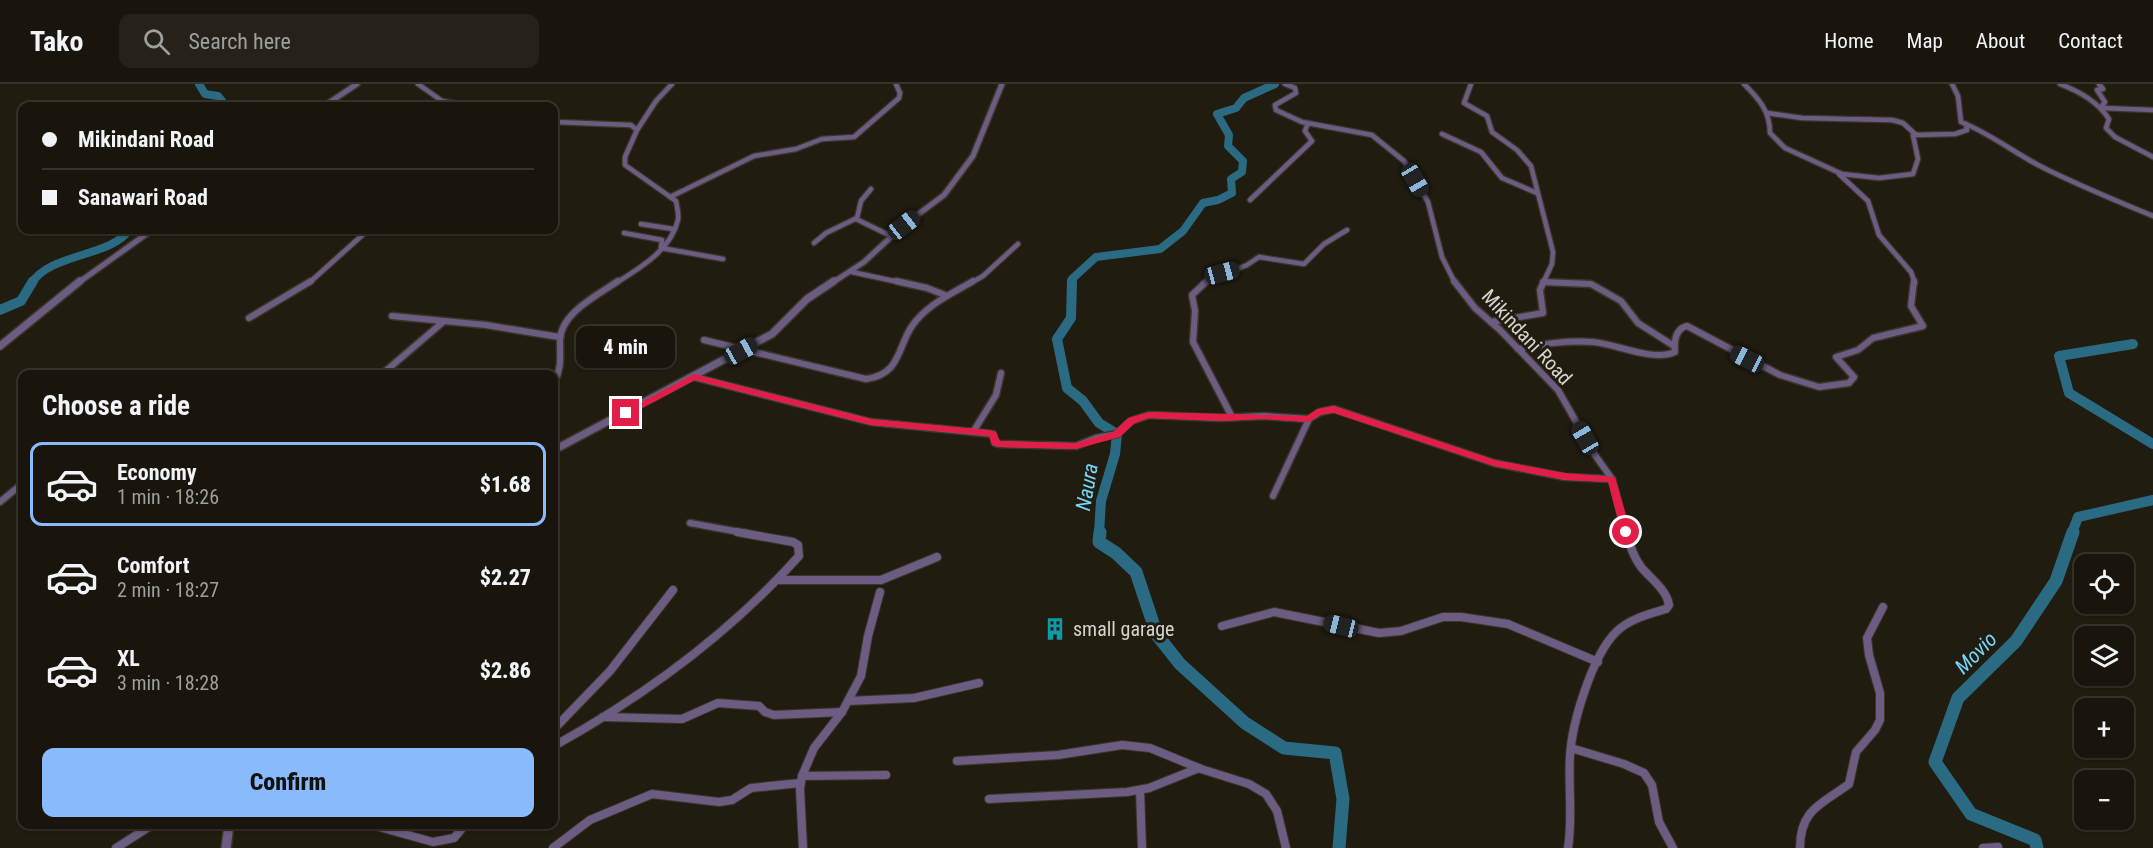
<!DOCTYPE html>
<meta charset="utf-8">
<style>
:root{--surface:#19150c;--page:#26221a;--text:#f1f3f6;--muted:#9f9f9d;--line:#37342d;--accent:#89bafc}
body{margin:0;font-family:"Roboto Condensed",sans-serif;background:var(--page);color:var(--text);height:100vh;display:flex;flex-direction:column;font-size:22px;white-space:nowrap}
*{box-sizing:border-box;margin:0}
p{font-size:20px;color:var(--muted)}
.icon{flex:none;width:33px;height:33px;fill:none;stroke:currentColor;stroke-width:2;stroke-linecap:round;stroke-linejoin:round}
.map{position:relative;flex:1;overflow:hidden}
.drawer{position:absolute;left:18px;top:286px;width:540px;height:459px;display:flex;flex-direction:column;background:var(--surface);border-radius:12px;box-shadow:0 2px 4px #0004,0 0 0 2px var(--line)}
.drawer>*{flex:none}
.hud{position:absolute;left:18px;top:18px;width:540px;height:132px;border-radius:12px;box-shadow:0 2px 4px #0004,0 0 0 2px var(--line);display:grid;align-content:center;height:132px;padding:0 24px;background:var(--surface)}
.fabs{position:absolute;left:2074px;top:470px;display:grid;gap:12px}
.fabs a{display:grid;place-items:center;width:60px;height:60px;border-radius:12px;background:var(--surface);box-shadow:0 2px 4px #0004,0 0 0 2px var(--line);font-size:30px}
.end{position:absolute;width:27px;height:27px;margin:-14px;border:8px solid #e11d48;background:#fff;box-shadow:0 0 0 3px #fff}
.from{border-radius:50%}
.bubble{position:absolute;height:42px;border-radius:12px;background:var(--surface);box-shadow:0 2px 4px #0004,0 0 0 2px var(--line);font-size:20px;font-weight:800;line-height:42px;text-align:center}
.car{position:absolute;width:18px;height:36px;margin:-18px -9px;border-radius:8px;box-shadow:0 0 4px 2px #0007;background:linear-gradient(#222 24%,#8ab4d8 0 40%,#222 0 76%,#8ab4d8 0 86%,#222 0)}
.hud b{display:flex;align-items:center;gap:21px;height:57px;font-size:22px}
.hud b+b{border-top:2px solid var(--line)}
.hud i{width:15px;height:15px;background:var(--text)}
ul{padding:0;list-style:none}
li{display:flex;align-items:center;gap:18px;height:84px;margin:0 12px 9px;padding:0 12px;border:3px solid transparent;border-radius:12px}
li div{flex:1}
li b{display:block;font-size:22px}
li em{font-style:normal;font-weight:800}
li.on{border-color:var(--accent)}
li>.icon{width:54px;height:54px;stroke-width:1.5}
h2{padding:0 24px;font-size:27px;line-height:72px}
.action{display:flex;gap:12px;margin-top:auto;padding:12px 24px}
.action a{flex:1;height:69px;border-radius:12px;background:var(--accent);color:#111;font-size:24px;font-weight:800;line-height:69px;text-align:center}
header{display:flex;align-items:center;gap:36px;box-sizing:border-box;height:84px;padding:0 30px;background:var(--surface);border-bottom:2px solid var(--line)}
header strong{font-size:28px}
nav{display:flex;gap:33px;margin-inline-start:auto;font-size:21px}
.search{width:420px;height:54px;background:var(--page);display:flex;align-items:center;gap:15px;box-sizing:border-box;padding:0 21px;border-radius:12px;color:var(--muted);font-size:22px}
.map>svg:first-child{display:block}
</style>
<header>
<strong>Tako</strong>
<div class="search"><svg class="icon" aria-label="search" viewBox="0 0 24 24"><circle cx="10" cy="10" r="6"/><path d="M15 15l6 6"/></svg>Search here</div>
<nav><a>Home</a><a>Map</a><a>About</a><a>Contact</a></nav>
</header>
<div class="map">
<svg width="2153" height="764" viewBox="0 0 2153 764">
<rect width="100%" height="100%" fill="#211c10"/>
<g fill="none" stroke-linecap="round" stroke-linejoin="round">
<g stroke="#2a6b83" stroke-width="8">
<path d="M199,0l6,10 13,2 8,10"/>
<path d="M32,199c17,-29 80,-27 97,-53"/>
<path d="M1072,199v-4l24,-22 64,-8 23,-18 20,-28 15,-3 14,-7 -1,-14 11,-7 1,-11 -15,-15 1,-11 -12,-21 19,-6 8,-10 31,-14"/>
</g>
<g stroke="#2a6b83" stroke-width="10">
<path d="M1072,197l-1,37 -14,21 10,49 16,13 16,22 18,11 -2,20 -14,47 -2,32"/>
<path d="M0,226l21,-9 12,-20"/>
<path d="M2133,260l-74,12 10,37 84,51"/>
<path d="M2072,449l6,-16 75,-17"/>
</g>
<g stroke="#2a6b83" stroke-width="13">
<path d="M1100,448l-1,10 17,11 20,19 21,63 23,29 65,59 39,25 51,5 8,46 -4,49"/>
<path d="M2037,764l-2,-8 -64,-26 -36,-52 23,-64 58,-57 40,-60 17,-49"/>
</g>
<g stroke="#3b362a" stroke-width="7">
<g id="minor-far2">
<path d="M418,0l24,17 27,5"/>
<path d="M1285,0l10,4 1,5 -21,12 1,5 26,12 70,13 32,26 24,41 14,55 13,26"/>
<path d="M1471,0l-7,19 23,13 5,16 25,18 14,16 22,86 -1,12 -9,19"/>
<path d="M1744,0c15,15 26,27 26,49l15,15 57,26 37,4 34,-4 5,-15 -5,-24 42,-1 12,-4 -1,-6"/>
<path d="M1952,0l6,12 3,26c28,11 51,29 77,43 37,19 76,35 115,51"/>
<path d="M2060,0c20,8 37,17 49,35l-3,9 9,9 38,20"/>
<path d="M2099,0l4,5 -6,1 8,12 -4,5"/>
<path d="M2102,24l51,2"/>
<path d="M1767,29l35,5 90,2 11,3 12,11"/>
<path d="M554,38l77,3 6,5 -12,27v8l51,36c1,6 3,13 2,19 -7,30 -38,48 -62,63"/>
<path d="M637,46l19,-29 16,-17"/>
<path d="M1442,50l39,18 21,26 35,15"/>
<path d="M1839,90l29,27 11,34 32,37 4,11"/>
<path d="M670,113l84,-41 42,-7 26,-10 32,-2 45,-39 1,-5 -4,-9"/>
<path d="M1250,116l62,-59 -7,-10 3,-8"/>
<path d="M856,135l35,17"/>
<path d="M641,140l32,5"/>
<path d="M624,149l38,7 -1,7"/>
<path d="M814,159l12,-10 31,-15 4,-17 10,-12"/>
<path d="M661,164l62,11"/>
<path d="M852,188l51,11"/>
<path d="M1543,198l24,1"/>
<path d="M309,199l59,-53"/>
<path d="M971,199l12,-7 35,-32"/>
<path d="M1203,199l44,-18 12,-8 45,7 20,-20 23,-14"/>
</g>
</g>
<g stroke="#3b362a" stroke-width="9">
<g id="minor-far1">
<path d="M896,197l31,7 18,7"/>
<path d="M1207,197l-15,14 3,16 -2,31 39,75"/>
<path d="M1454,197l21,27 25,22 58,60 37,65 17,24 14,54"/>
<path d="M1543,198l48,2 30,17 17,22 36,23"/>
<path d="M392,232l94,9 73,12"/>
<path d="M249,234l62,-37"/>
<path d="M1491,238l52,-9 -3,-23 4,-9"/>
<path d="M704,256l162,39c35,-5 31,-31 46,-53 15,-22 40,-32 61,-45"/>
<path d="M1518,265c25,-5 49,-9 75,-7 24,2 60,20 82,10 -1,-11 0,-23 12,-26l93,49 39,12 30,-4 5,-6 -18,-20 22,-7 15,-12 50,-12 -12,-20 3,-25"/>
<path d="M1001,289l-5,22 -23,37 20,2 2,9 5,1 76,2 20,-8 21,-4 14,-13 18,-6 72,3 42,-2 46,3 11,-7 14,-3 160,54 71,14 47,2"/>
<path d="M381,291l62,-53"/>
<path d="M694,293l177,45 102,10"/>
<path d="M554,299c8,-15 6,-25 6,-42 0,-28 38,-46 58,-60"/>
<path d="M1273,412l36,-77"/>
<path d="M0,418l22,-18"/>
<path d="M690,439l55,10"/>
</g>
</g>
<g stroke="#3b362a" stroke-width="10">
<g id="minor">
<path d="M778,496h103l56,-23"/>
<path d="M1222,542l52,-14 105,21 22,-2 42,-14h18l47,7 90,38"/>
<path d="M848,617l66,-3 65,-15"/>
<path d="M603,633l79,2 36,-16 41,3 6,6 9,3 68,-3"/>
<path d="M554,645l56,-58 63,-81"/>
<path d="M554,662c92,-51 175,-112 245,-190l-1,-11 -5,-3 -56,-10"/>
<path d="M1571,664l53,16 20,9 8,12 7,37 14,26"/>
<path d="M957,677l101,-6 64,-10 28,3 51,21 48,15 17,10 11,17 9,37"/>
<path d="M802,692l84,-1"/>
<path d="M1140,706l2,58"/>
<path d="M989,715l138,-7 22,-4 50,-20"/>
<path d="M372,741l61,17 21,-4 11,-13"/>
<path d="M116,764l36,-23"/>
<path d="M553,764l37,-28 62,-26 67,8 13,-2 19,-12 49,-5"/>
<path d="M803,764l-3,-59 2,-13 12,-28 28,-36 19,-36 7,-40 12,-44"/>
<path d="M1568,764c5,-31 0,-61 2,-92 2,-33 22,-100 46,-124 13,-13 33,-18 50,-23l3,-4c-2,-15 -19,-27 -28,-38 -8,-11 -11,-22 -15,-35"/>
<path d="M1800,764c0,-39 22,-44 49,-64l7,-32 19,-22 5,-10v-27l-11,-38 -2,-17 16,-31"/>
<path d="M1983,764l15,-1"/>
</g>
</g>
<g stroke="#3b362a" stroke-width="8">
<g id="tertiary-far2">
<path d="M324,22l33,-22"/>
<path d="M78,199l74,-53"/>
<path d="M832,199l32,-21 40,-37 40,-30 29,-39 29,-72"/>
</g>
</g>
<g stroke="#3b362a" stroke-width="10">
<g id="tertiary-far1">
<path d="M0,262l80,-65"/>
<path d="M554,366l218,-116 35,-35 27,-18"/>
</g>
</g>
<g stroke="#3b362a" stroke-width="12">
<path id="tertiary" d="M226,764l3,-23"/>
</g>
<use href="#minor-far2" stroke="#6c5c82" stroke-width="4.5"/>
<use href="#minor-far1" stroke="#6c5c82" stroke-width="6"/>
<use href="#minor" stroke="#6c5c82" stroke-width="8"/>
<use href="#tertiary-far2" stroke="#6c5c82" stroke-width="5"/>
<use href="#tertiary-far1" stroke="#6c5c82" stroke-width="7"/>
<use href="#tertiary" stroke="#6c5c82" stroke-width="9"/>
</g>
<path fill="#e11d48" d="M694,290l177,45 118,11 7,2 4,9 76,2 37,-11 15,-14 21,-6 158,4 10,-7 17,-3 161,54 70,13 50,4 16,55 -5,4 -5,-4 -13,-50 -43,-2 -71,-14 -160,-53 -12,1 -13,8 -46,-3 -42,2 -72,-3 -14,5 -15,14 -44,12 -76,-2 -8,-2 -3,-9 -118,-11 -176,-45 -66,35 -8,-2z"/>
<defs>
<g id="building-bare" transform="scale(1.8)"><path d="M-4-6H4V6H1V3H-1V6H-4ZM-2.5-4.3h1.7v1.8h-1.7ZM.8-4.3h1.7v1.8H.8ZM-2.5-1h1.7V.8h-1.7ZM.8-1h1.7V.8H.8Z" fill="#0f9aa8" stroke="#211c10" stroke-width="2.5" paint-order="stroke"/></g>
</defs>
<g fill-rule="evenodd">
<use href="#building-bare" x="1055" y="545"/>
</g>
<g text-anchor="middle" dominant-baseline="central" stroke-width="6" stroke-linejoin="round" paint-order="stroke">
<g font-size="20" fill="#d8d4cc" stroke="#211c10">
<text transform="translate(1527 253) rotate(47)">Mikindani Road</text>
</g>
<g font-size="20" fill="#d8d4cc" stroke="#211c10" text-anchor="start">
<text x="1073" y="545">small garage</text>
</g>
<g font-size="21" font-style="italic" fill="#76d7fc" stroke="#211c10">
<text transform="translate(1087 403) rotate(-80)">Naura</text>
<text transform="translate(1976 569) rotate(-45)">Movio</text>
</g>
</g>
</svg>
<div class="fabs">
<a><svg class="icon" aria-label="locate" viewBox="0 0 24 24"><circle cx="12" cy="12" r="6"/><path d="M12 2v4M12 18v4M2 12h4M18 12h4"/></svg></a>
<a><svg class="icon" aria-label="layers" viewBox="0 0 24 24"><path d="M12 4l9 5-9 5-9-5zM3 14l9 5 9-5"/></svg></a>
<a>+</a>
<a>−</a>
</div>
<i class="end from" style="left:1626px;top:448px"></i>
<i class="end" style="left:626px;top:329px"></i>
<div class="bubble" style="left:576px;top:242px;width:99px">4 min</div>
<i class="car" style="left:1415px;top:96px;rotate:150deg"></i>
<i class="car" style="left:904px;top:141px;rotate:52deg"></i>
<i class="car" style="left:1222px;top:189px;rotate:75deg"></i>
<i class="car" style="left:741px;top:267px;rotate:61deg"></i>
<i class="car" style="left:1747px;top:275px;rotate:297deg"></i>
<i class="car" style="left:1585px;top:354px;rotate:330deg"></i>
<i class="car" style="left:1341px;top:542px;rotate:284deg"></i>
<div class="hud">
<b><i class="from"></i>Mikindani Road</b>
<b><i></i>Sanawari Road</b>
</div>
<section class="drawer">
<h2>Choose a ride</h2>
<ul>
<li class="on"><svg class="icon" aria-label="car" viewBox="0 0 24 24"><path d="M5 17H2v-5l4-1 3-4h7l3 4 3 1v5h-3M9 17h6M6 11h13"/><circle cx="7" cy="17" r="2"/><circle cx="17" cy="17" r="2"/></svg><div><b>Economy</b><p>1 min · 18:26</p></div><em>$1.68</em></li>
<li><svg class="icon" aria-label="car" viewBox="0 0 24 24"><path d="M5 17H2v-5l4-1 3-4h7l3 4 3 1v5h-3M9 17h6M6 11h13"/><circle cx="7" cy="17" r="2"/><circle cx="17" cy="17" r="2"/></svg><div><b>Comfort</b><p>2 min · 18:27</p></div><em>$2.27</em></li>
<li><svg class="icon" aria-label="car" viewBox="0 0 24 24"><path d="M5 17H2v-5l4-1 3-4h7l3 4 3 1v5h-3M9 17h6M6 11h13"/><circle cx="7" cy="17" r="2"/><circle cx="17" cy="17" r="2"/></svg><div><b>XL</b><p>3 min · 18:28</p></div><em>$2.86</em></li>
</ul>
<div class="action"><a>Confirm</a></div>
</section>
</div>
